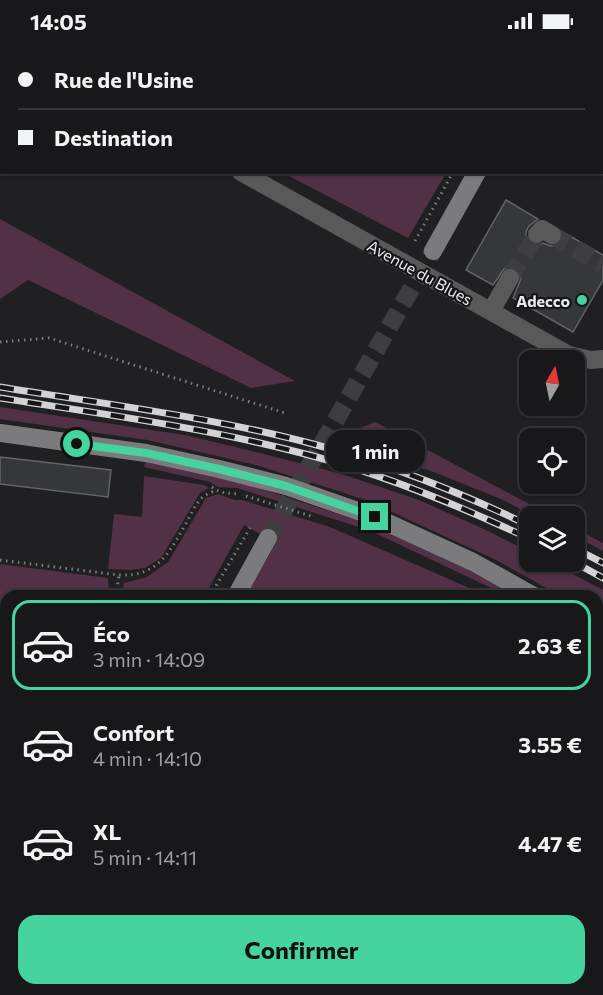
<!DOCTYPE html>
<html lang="fr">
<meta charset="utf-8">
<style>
:root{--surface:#18171a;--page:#252427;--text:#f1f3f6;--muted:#9f9fa2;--line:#363639;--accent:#45d49f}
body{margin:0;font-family:Commissioner,sans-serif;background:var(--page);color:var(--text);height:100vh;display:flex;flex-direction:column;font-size:22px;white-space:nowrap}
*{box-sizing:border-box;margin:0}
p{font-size:20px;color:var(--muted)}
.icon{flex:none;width:33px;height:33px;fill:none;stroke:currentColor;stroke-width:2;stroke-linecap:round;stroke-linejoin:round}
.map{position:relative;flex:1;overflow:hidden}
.drawer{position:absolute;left:0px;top:548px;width:603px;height:406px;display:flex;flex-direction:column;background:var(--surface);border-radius:18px 18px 0 0;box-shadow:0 2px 4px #0004,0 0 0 2px var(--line)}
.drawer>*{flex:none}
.hud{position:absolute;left:0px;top:0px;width:603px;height:132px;box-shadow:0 2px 4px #0004,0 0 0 2px var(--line);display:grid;align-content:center;height:132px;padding:0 18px;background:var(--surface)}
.needle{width:39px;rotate:9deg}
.buttons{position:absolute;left:519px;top:308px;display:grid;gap:12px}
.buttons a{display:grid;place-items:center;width:66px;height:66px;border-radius:12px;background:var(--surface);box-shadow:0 2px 4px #0004,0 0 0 2px var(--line);font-size:30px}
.end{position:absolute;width:27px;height:27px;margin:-14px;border:8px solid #45d49f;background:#111;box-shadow:0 0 0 3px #111}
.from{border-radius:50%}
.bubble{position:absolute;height:42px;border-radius:18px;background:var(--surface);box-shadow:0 2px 4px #0004,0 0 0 2px var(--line);font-size:20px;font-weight:700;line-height:42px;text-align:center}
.hud b{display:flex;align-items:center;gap:21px;height:57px;font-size:22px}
.hud b+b{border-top:2px solid var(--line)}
.hud i{width:15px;height:15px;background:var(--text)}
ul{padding:10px 0 0;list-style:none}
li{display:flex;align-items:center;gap:18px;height:90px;margin:0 12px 9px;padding:0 6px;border:3px solid transparent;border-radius:18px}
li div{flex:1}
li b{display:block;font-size:22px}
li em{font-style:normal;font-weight:700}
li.selected{border-color:var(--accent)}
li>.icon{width:54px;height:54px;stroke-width:1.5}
.action{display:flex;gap:12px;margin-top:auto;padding:12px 18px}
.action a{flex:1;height:69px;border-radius:18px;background:var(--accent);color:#111;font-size:24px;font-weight:700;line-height:69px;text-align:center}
.status{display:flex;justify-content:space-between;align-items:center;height:42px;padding:0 30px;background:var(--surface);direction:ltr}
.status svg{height:16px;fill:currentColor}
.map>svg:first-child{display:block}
</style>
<div class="status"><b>14:05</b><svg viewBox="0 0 49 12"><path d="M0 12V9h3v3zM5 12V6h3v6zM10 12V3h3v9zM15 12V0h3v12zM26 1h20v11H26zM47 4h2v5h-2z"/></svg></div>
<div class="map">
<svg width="603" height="953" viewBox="0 0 603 953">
<rect width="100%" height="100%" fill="#201f22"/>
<g fill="#523046">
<path d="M253,0h261l-1,2 -261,-1z"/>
<path d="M283,131h163l-38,65z"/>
<path d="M0,177l295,162 -44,7 -223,-108 -28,19z"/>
<path d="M0,365l185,28 71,17 86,22 77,26 67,30 43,22 1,9h18l55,29v30l-6,-3v-21l-38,-1 -63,-35 -130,-60 -110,-35 -109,-25 -147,-21z"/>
<path d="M375,380l177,94h-18l-33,-17 -70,-28 -74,-23 1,-19z"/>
<path d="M145,420l102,22 124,41 96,44 49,26h-10l-135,-64 -134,-43 -19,-1 -8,-5 -66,-15z"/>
<path d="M144,434l60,9 5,3 -9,5 -39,65 -16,10 -14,2 -23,-1 6,-55 28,3z"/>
<path d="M218,452l17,6h7l88,27 137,60 17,8h-237l29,-52 -32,-18 -39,70 -83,1 2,-13 23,-6 21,-15 38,-64z"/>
<path d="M574,486l29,15v8l-28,-15z"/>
<path d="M0,522l108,14 1,17 -103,1v212h-6z"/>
<path d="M597,616l6,4v333h-67l-2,-5h63z"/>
<path d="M0,795l6,1v87l-6,-1z"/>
<path d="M250,948h208l-12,5h-195z"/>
</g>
<g fill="#353739" stroke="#636467" stroke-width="1.5">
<path d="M506,158l32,19 -9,7 -3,6v4l3,5 5,4h5l4,-2 8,3 6,-1 5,-5 1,-8 40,23v25l-30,52 -60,-34 8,-19 -1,-6 -4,-4 -7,-2 -5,2 -11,16 -27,-15z"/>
<path d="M0,415l111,13 -3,27 -108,-13z"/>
</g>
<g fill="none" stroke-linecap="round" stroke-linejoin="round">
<g stroke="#3e3d40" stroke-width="18" stroke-dasharray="18 9" stroke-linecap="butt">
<path d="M552,193l51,30"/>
<path d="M510,236l27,-44"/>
</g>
<path stroke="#3e3d40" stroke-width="18" stroke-dasharray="18 9" stroke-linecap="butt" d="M268,496l165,-287"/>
<g stroke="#7e7d80" stroke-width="3" stroke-dasharray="1.5 4.5" stroke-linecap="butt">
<path d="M513,0v2"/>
<path d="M281,2l1,-2"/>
<path d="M518,2l1,-2"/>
<path d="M415,199l38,-69"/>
<path d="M0,300l49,-4 239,76"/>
<path d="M212,445c8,7 17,6 27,7"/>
<path d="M246,454l68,21"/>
<path d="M0,518l119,15c40,2 51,-24 69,-55 4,-8 8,-17 15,-23 4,-3 9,-5 13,-7"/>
<path d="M116,554l3,-21"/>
<path d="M210,554l40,-68"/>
</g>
<path stroke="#5a595a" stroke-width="9" d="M245,2l1,-2"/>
<g stroke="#5a595a" stroke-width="18">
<path d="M0,1l2,1"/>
<path d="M241,130l328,183 22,5 12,-1"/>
<path d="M537,192l5,-5 10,6"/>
<path d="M491,269l19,-33"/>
</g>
<g stroke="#7b7a7c" stroke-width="18">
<path d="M548,2l1,-2"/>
<path d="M433,209l44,-79"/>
<path d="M0,391l146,20 73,16 67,17 89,31 98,45 61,34"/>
<path d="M236,554l32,-58"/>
<path d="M597,590l6,3"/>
<path d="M0,781l6,1"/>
</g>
<g stroke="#d3d3d5" stroke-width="7">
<g id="rail">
<path d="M0,345c104,17 211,30 313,57 75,20 147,48 217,82"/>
<path d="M0,356c103,16 208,30 309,57 76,20 149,50 221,84"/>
<path d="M574,506l29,15"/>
<path d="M572,519l31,17"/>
</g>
</g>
<use href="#rail" stroke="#161618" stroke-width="4.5" stroke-dasharray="14" stroke-linecap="butt"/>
</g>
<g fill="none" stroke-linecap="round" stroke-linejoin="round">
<path stroke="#45d49f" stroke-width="8" d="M77,402l69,9 73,16 67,17 89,31"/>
</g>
<circle fill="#45d49f" stroke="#161618" stroke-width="2" cx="582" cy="258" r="6"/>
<g text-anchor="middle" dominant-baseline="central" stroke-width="4.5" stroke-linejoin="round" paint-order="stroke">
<g font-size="16" fill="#e9e9eb" stroke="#161618">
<text transform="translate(420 230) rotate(29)">Avenue du Blues</text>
</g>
<g font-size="16" font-weight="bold" fill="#e9e9eb" stroke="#161618" text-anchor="end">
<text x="570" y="258">Adecco</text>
</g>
</g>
</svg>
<div class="buttons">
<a><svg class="needle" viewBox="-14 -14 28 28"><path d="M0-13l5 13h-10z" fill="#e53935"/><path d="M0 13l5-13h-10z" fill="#9f9fa2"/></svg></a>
<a><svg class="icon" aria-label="locate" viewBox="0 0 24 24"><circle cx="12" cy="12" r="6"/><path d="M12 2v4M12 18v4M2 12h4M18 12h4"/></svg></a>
<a><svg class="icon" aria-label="layers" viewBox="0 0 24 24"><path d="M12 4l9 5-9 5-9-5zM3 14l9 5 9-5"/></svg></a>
</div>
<i class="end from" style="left:77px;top:402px"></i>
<i class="end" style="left:375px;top:475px"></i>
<div class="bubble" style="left:326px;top:388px;width:99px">1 min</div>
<div class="hud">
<b><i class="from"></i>Rue de l'Usine</b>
<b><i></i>Destination</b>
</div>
<section class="drawer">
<ul>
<li class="selected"><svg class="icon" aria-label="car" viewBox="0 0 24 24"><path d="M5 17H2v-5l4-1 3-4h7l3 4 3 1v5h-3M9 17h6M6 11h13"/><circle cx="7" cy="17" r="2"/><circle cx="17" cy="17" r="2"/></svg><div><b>Éco</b><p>3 min · 14:09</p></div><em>2.63 €</em></li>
<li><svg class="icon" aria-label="car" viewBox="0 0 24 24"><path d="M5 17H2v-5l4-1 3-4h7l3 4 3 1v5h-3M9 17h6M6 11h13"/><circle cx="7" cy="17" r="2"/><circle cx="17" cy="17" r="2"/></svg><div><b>Confort</b><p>4 min · 14:10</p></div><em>3.55 €</em></li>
<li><svg class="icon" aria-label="car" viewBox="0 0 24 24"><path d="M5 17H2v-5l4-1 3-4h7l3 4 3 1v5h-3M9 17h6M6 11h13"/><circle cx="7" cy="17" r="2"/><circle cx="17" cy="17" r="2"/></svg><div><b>XL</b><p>5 min · 14:11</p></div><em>4.47 €</em></li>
</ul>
<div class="action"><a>Confirmer</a></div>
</section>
</div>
